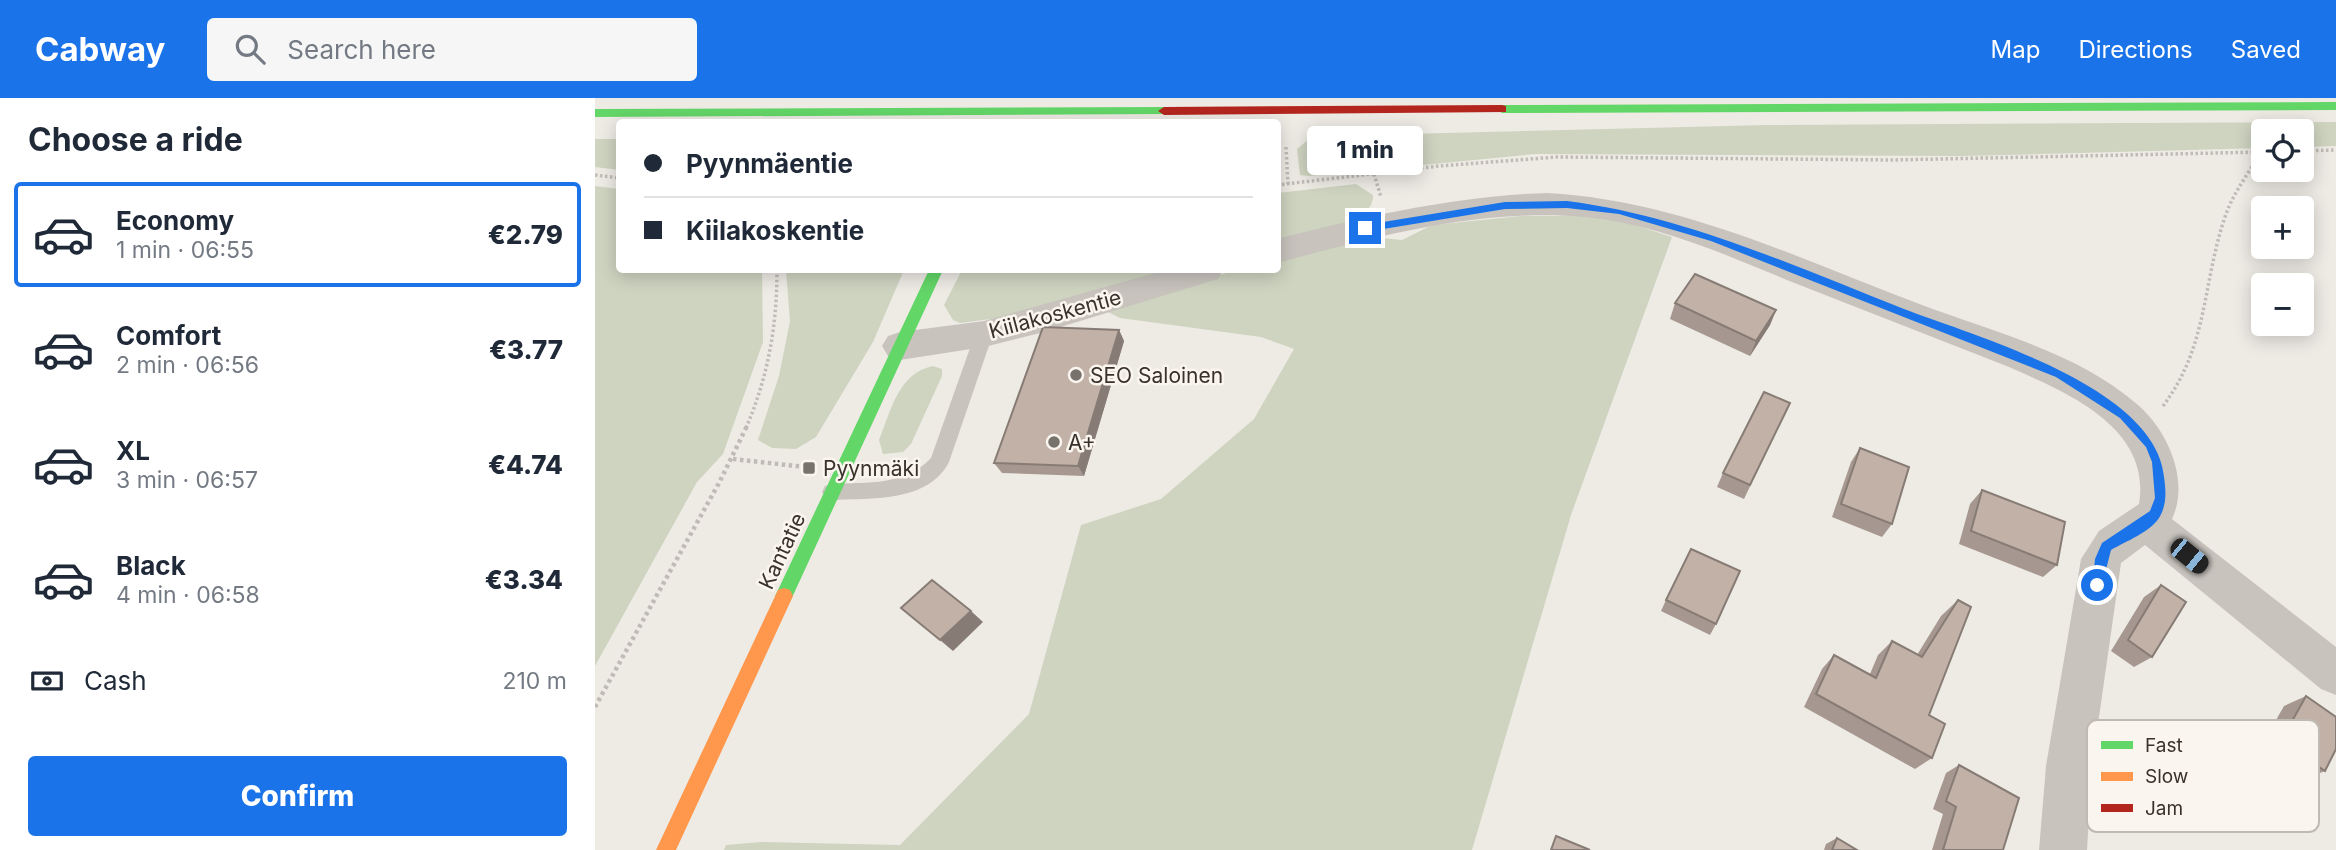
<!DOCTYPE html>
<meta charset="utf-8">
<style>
:root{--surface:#fff;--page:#f6f6f7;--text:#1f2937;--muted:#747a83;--line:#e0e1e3;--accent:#1a73e8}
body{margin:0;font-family:Inter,sans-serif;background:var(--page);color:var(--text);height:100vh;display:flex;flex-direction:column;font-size:26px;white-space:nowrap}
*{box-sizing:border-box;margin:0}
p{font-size:23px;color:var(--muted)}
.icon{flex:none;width:38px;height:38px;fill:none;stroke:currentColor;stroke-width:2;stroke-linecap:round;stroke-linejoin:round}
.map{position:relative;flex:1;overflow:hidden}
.sheet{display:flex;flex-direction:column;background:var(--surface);width:595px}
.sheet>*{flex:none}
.hud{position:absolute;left:21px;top:21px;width:665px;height:154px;border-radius:7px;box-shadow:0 4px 18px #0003;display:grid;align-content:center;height:154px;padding:0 28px;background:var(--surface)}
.fabs{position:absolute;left:1656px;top:21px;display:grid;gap:14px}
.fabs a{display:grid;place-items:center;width:63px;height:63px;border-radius:7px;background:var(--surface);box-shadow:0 4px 18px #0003;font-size:35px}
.end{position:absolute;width:32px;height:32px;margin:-16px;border:9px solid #1a73e8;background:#fff;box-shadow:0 0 0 4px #fff}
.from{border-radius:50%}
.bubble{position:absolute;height:49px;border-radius:7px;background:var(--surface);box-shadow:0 4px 18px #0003;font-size:23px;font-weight:800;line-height:49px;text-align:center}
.car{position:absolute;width:21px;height:42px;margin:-21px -10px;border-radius:9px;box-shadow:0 0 5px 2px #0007;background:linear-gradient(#222 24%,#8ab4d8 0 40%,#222 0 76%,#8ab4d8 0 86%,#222 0)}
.hud b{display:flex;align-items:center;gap:24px;height:66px;font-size:26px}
.hud b+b{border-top:2px solid var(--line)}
.hud i{width:18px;height:18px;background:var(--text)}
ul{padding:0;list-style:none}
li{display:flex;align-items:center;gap:21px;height:105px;margin:0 14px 10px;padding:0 14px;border:4px solid transparent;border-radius:7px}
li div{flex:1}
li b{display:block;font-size:26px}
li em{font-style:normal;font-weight:800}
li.current{border-color:var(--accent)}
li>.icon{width:63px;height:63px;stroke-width:1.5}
h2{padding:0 28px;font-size:32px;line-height:84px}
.pay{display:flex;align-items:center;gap:18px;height:77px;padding:0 28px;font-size:26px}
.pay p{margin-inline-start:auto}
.primary-button{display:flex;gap:14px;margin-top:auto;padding:14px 28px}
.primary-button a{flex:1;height:80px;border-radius:7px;background:var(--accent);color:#fff;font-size:28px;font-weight:800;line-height:80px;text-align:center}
header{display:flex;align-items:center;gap:42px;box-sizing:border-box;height:98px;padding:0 35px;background:var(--accent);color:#fff}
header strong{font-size:33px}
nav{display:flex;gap:38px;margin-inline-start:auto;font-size:24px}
.search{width:490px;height:63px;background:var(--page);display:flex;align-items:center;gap:18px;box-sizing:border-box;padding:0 24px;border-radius:7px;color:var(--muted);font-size:26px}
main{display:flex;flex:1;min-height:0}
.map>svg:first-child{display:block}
</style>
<header>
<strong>Cabway</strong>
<div class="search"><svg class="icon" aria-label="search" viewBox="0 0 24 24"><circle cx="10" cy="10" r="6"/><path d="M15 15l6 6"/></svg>Search here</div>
<nav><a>Map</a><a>Directions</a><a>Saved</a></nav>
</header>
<main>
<section class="sheet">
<h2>Choose a ride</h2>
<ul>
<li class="current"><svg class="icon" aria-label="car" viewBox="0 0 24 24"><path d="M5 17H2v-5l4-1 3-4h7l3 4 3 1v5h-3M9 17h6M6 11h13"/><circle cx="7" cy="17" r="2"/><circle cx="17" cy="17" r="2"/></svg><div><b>Economy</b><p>1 min · 06:55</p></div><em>€2.79</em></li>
<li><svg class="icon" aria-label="car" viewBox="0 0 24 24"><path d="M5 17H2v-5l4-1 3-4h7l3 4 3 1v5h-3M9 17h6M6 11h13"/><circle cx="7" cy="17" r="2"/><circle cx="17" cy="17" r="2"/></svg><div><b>Comfort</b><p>2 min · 06:56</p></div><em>€3.77</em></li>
<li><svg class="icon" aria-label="car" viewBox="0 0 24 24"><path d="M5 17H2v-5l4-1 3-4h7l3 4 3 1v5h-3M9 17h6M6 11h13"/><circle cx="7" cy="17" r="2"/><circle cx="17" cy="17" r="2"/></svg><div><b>XL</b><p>3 min · 06:57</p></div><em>€4.74</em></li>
<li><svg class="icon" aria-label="car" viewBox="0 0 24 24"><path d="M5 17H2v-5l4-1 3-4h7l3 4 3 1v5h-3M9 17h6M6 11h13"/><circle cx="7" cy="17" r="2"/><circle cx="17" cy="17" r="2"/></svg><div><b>Black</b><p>4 min · 06:58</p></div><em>€3.34</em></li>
</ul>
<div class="pay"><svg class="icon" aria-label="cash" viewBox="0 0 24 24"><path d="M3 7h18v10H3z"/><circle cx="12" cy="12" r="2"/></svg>Cash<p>210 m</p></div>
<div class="primary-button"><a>Confirm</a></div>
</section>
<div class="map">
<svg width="1741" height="752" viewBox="0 0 1741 752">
<rect width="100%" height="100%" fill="#eeebe5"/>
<g fill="#ced4c0">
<path d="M1741,24v24l-35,1v-16h-38v17l-299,8 -429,-2 -226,22 -9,-1 -3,-26 12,-10 18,-3 440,-11z"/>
<path d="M0,41h24v31l-24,-3z"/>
<path d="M761,86l17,11c1,32 -70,41 -95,47v-49z"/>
<path d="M0,88l24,3v81h143l1,72 -40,112 -26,28 -102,184z"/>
<path d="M926,118h86l65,21 -101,278 -99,335h-748l2,-5 35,-3 139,3 129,-131 52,-189 80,-26 93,-80 40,-70 -33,-12 -141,-19 -16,-8 132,-40h41l1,-12 93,-21 31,3 30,-15z"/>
<path d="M191,172h118l-31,72 -57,95 -20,12 -24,-1 -14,-8 21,-64 11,-55z"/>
<path d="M367,172h214l-146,44 -70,9 -7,-3 -9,-15z"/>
<path d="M338,268l9,3v7l-31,68 -8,8 -20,2 -4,-14c12,-29 19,-67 54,-74z"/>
</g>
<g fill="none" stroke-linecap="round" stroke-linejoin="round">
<g stroke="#c0bbb6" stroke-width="3.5" stroke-dasharray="2.5 2.5" stroke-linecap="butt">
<path d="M691,49l2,37"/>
<path d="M1706,53l35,-1"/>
<path d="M779,76l7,23"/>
<path d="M0,77l24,3"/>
<path d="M682,87l162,-19 118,-9 337,3 369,-8"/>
<path d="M1568,308c46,-61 39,-124 63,-192 8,-22 23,-42 35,-61"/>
<path d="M151,330c22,-51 31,-102 31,-158"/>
</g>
<g stroke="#c0bbb6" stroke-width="4.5" stroke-dasharray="3.5 3.5" stroke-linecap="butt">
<path d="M138,361l72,8"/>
<path d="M0,609l124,-224 28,-57"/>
</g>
<path fill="#c8c3bd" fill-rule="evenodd" d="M389,229l9,7 -44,128c-21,41 -79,36 -117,38l-7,-2 -3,-6 3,-6 7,-2c36,-2 73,2 99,-26l44,-124z"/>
<g fill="#c8c3bd" fill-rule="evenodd">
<path d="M952,95c132,7 253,66 375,112 72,27 157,48 216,100 30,26 52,76 34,114l164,128v48l-15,-6 -176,-144 -24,18 -29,203 -5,84h-48l7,-84 35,-207 18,-28 40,-27c13,-77 -73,-112 -130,-137 -72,-28 -145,-57 -217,-85 -66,-27 -134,-58 -207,-65 -104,-9 -207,19 -308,46v-24c90,-23 178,-43 270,-46z"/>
<path d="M571,172h57l-5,9 -174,53 -60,15 -84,13 -12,-4 -6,-10 6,-10 12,-4 84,-11z"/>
</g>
<g fill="#63d668" fill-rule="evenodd">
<path d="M1741,4v8l-834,3 -6,-4 6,-4z"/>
<path d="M569,9l6,4 -2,3 -573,3v-8z"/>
<path d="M334,172h14l-153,332 -6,2 -6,-2 -3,-6 3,-6z"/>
</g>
<path fill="#ff974d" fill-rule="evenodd" d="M189,490l6,2 3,6 -117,254h-20l122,-260z"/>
<path fill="#b3261e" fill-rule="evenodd" d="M907,7l4,1v6l-342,3 -6,-4 6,-4z"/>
</g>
<g fill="#a69890">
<path d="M1080,205l101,7 -6,15 -20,31 -80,-37z"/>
<path d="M524,232l5,11 -40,135 -82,-3 -8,-10z"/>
<path d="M1195,305l-46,96 -27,-12 6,-14z"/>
<path d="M1265,350l32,76 -10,13 -50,-20 19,-55z"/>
<path d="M1387,392l75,75 -14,12 -84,-33 11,-40z"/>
<path d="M1566,487l-9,72 -18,10 -23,-16 33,-54z"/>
<path d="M1071,502l50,24 -6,11 -49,-24z"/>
<path d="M1363,502l-29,115 3,43 -17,11 -111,-62 18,-38 12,-14 36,19 8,-19 14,-14 25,14 24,-39z"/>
<path d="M1711,598l19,75 -23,9 -43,-30 25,-44z"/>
<path d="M1364,667l44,85h-71l11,-36 -10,-5 13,-36z"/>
<path d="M1242,740l20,12h-33l2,-6z"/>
</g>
<g fill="#877c75">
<path d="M1181,212l-6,15 -20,31 6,-15z"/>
<path d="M524,232l5,11 -40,135 -6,-10z"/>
<path d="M376,513l12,11 -30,29 -13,-11z"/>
</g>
<g fill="#c1b1a7" stroke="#877c75" stroke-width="2">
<path d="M1100,176l81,36 -20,31 -81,-38z"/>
<path d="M448,229l76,3 -41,136 -84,-3z"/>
<path d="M1169,294l26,11 -40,82 -27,-12z"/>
<path d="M1265,350l49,19 -17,57 -51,-20z"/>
<path d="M1387,392l83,32 -8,43 -86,-34z"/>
<path d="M1096,451l49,22 -24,53 -50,-24z"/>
<path d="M337,482l39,31 -31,29 -39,-32z"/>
<path d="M1566,487l25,17 -34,55 -24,-17z"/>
<path d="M1363,502l13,7 -42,108 16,9 -13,34 -116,-64 18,-39 42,23 16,-37 30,16z"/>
<path d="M1711,598l30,21v32l-11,22 -44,-30z"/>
<path d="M1364,667l60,33 -16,52h-60l13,-43 -10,-6z"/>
<path d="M961,738l34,14h-39z"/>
<path d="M1242,740l20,12h-25z"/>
</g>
<path fill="#1a73e8" d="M972,103c118,15 227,65 337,108 73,28 252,78 260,168 2,14 3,28 -5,41 -10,15 -33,23 -48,32l-10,39h-9l3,-30 7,-16 48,-32 5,-13 -3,-36 -6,-15 -26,-29 -64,-41 -345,-136 -92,-27 -52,-6 -62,1 -140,23 -4,-4 4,-3 140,-23z"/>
<g fill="#78726c" stroke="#faf5ee" stroke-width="2.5">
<circle cx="481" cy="277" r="7"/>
<circle cx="459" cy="344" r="7"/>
<rect x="207" y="363" width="14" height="14" rx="3.5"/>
</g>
<g text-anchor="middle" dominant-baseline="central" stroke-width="5" stroke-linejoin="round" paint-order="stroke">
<g font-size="21" fill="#39312b" stroke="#faf5ee">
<text transform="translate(460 216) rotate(-15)">Kiilakoskentie</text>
<text transform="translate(187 453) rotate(-65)">Kantatie</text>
</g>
<g font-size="21" fill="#39312b" stroke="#faf5ee" text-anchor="start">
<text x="495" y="277">SEO Saloinen</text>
<text x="473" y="344">A+</text>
<text x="228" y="370">Pyynmäki</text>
</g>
</g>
<rect x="1492" y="622" width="232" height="112" rx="10" fill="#faf5ee" stroke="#c0bab4" stroke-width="2"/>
<rect x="1506" y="643" width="32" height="8" fill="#63d668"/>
<rect x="1506" y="674" width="32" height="9" fill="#ff974d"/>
<rect x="1506" y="706" width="32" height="8" fill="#b3261e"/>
<g font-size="19" fill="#39312b">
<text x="1550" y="654">Fast</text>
<text x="1550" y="685">Slow</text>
<text x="1550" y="717">Jam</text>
</g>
</svg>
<div class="fabs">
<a><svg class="icon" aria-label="locate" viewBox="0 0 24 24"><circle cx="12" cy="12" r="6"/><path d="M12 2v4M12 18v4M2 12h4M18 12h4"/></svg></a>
<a>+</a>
<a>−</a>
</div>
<i class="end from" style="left:1502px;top:487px"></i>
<i class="end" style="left:770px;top:130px"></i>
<div class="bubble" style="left:712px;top:28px;width:116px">1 min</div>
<i class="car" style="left:1594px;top:458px;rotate:129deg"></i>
<div class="hud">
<b><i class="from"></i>Pyynmäentie</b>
<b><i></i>Kiilakoskentie</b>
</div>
</div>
</main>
